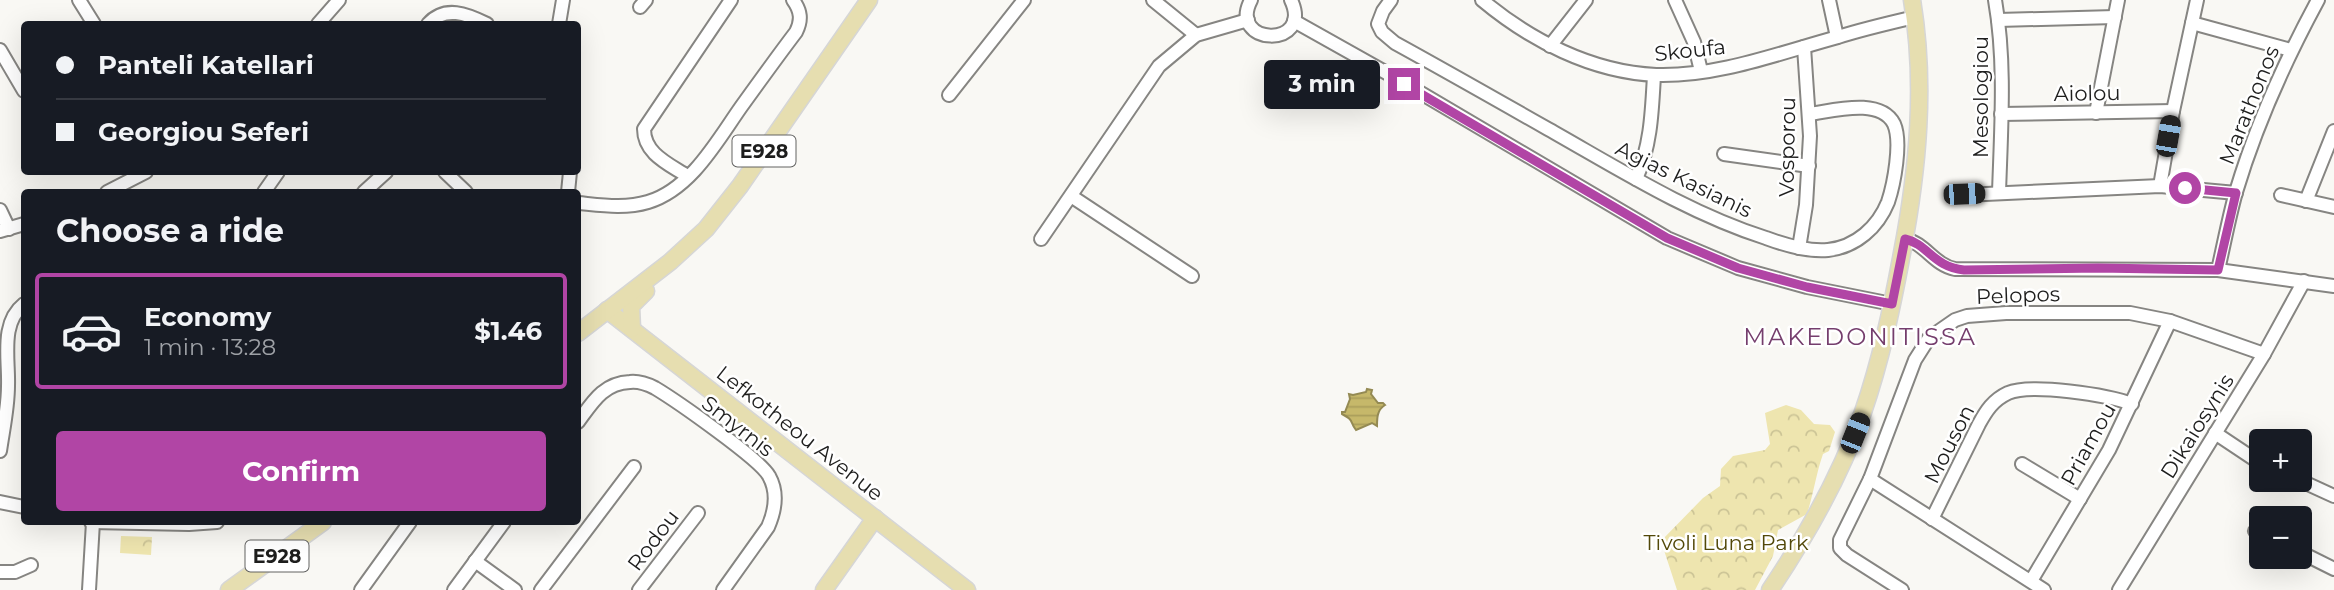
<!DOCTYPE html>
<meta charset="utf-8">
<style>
:root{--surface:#171b24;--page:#242831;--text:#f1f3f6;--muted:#9ea1a6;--line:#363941;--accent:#b145a5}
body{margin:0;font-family:Montserrat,sans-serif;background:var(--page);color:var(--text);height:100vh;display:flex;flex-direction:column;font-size:26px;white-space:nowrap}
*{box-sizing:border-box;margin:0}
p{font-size:23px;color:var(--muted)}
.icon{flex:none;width:38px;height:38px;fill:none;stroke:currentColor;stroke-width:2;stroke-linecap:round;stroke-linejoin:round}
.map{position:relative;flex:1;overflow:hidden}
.side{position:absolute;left:21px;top:189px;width:560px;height:336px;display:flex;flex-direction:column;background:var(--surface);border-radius:7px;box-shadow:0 7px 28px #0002}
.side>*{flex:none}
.guide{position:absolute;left:21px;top:21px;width:560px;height:154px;border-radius:7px;box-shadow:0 7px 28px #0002;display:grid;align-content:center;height:154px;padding:0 35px;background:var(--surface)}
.fabs{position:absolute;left:2249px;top:429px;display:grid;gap:14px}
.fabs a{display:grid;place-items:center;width:63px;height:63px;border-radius:7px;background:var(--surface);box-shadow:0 7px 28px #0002;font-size:35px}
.end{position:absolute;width:32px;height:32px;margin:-16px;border:9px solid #b145a5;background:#fff;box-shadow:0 0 0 4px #fff}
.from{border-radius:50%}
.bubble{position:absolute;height:49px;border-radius:7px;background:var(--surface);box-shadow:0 7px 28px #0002;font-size:23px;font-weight:700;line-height:49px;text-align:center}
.car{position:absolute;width:21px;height:42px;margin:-21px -10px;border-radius:9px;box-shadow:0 0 5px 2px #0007;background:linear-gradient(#222 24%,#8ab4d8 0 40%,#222 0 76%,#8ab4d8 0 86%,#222 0)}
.guide b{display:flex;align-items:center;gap:24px;height:66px;font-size:26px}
.guide b+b{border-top:2px solid var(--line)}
.guide i{width:18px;height:18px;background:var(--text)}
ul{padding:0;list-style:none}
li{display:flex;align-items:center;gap:21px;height:116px;margin:0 14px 10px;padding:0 21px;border:4px solid transparent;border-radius:7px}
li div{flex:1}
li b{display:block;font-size:26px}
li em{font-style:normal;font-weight:700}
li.active{border-color:var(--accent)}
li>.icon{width:63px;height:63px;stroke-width:1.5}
h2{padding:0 35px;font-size:32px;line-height:84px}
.button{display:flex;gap:14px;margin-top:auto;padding:14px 35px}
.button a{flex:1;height:80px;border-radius:7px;background:var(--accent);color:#fff;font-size:28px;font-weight:700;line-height:80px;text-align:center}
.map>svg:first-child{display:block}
</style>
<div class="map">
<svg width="2334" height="590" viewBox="0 0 2334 590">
<defs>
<pattern id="park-crowns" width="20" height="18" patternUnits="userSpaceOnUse" patternTransform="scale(1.75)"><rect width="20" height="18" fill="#eee5af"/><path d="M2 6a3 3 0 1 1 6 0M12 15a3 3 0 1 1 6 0" fill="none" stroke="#ccc496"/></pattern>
<pattern id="water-rules" width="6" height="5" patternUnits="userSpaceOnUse" patternTransform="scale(1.75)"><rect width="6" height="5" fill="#c6b86a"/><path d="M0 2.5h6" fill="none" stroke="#aa9e5b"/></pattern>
</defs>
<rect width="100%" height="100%" fill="#f9f8f4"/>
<g fill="url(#park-crowns)">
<path d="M1786,405l15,5 13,14 16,1 5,7 -6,19 -6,3c-7,20 -9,38 -16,60l-29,16 -5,26 -18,34h-78l-16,-49 42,-43 17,-12 1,-17 12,-13 32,-6 5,-6 -5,-31z"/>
<path d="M121,536l31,1 -1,18 -31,-2z"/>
</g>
<path fill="url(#water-rules)" stroke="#948a53" stroke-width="2" d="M1367,389l5,1 -1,4 7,9h5l2,2c-8,5 -8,13 -8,21l-5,-3 -16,7c-7,-9 -1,-9 -14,-16v-2h3l5,-13 -1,-5 4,1 13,-3z"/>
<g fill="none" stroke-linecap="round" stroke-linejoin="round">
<g stroke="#868582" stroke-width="16">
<g id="minor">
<path d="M79,0l15,24"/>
<path d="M1153,0l43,35"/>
<path d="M1251,0c-24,46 63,49 40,0"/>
<path d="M1391,0l-8,11 -5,13 4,8 13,11c51,28 102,57 153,86 71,40 140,84 218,109 19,7 42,14 62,12 28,-3 50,-23 60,-48 6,-18 14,-60 6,-78 -14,-27 -61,-13 -85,-10"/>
<path d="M1482,0c48,40 109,72 174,75 61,2 123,-22 182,-38 25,-8 51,-14 77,-20"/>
<path d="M1675,0l19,42 7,29"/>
<path d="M1829,0l8,37"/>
<path d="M1995,0c11,63 6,129 4,193"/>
<path d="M640,7l6,-7"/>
<path d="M1998,20l117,-3"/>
<path d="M1294,21l98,55 275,162 71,30 69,19 85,17"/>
<path d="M2192,23l99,27"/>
<path d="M318,24l21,-24"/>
<path d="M428,24c17,-19 39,-10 59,0"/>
<path d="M559,24l4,-24"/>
<path d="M1550,46l36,-46"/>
<path d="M0,50l24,41"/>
<path d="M949,95l75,-95"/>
<path d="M2096,113l22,-113"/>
<path d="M2001,114l172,-3"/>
<path d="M1724,154l85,12"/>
<path d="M445,172l21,20"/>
<path d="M687,176c-18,-12 -43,-22 -43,-47l87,-129"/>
<path d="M1636,179c15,-33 16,-68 18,-104"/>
<path d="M2160,186l13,-75 24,-111"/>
<path d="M107,192l39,-20"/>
<path d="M264,192l14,-20"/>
<path d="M364,192l22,-20"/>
<path d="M568,192l2,-20"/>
<path d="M1964,195l196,-9 76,7"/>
<path d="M2281,195l53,12"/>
<path d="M1071,196l121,80"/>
<path d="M2306,201l28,-70"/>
<path d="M578,203c22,2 47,6 70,-1 43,-13 69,-61 93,-95 18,-25 36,-50 55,-75 6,-12 5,-21 -3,-32"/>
<path d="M0,210l9,19"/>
<path d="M0,231l24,-7"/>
<path d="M1041,239l118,-173 37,-31 52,-15"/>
<path d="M1905,239c20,4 29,26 50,30l263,1 116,16"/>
<path d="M1799,248l7,-43 4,-69 -6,-89"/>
<path d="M2218,270c6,-26 11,-53 18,-78 20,-67 49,-131 82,-192"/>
<path d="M578,422c14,-19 25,-39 52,-40 9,-1 17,2 25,6 20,12 105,71 114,88 9,16 6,35 -1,51l-45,63"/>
<path d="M2215,433l39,26"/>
<path d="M0,451c3,-21 8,-43 8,-65 1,-28 -8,-63 16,-82"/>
<path d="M2022,464l58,35"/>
<path d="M1870,479l174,111"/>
<path d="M2299,480l35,16"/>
<path d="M0,502l24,5"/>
<path d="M1932,519l47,-95c7,-13 14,-24 29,-31 23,-10 100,2 124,11"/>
<path d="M91,522l98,2 28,-2"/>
<path d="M2255,531l6,3"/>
<path d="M2300,552l34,17"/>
<path d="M475,561l40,29"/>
<path d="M0,572h15l16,-7"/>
<path d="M2031,581l78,-131 61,-129"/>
<path d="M89,590l4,-68"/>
<path d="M361,590l49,-68"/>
<path d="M454,590l50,-68"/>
<path d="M541,590l93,-123"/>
<path d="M639,590l59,-77"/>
<path d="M1902,590l-55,-35 -7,-7v-8l30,-61 45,-119 14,-22 26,-18 12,-4 39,-3h124l40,8 94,33"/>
<path d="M2119,590l145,-236 40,-73"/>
</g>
</g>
<g stroke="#d6d6d6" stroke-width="19">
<g id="major">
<path d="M607,310l360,280"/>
<path d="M632,329l-1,-23 15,-15"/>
<path d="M578,333l92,-71 36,-33 34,-43 129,-186"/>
<path d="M229,590l94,-68"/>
<path d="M824,590l51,-72"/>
<path d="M1770,590c37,-55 71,-115 93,-178 18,-52 29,-105 39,-159 16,-84 24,-169 10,-253"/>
</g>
</g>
<use href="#minor" stroke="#fff" stroke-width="12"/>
<use href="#major" stroke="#e6deb0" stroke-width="16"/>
</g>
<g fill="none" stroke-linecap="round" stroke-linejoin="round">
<path stroke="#b145a5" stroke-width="9" d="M1404,84l263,154 71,30 69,19 85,17 13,-65c23,5 28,28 59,31l134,-2 120,2 18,-77 -51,-5"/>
</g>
<g text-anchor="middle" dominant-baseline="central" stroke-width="5" stroke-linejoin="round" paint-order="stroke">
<g fill="#fff" stroke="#626261" stroke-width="2">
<rect x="732.5" y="135.5" width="63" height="31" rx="5"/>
<rect x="245.5" y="540.5" width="63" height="31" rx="5"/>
</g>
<g font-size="19" font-weight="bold" fill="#1e1e1d">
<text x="764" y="151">E928</text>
<text x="277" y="556">E928</text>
</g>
<g font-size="21" fill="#1e1e1d" stroke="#fff">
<text transform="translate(1690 50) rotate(-6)">Skoufa</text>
<text transform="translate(2087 93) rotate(-1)">Aiolou</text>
<text transform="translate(1980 97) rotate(-90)">Mesologiou</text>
<text transform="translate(2249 105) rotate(-68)">Marathonos</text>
<text transform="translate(1787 147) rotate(-89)">Vosporou</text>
<text transform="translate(1684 179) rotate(26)">Agias Kasianis</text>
<text transform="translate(2018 295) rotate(-2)">Pelopos</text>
<text transform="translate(738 426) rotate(38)">Smyrnis</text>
<text transform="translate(2197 426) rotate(-58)">Dikaiosynis</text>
<text transform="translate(800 433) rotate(38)">Lefkotheou Avenue</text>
<text transform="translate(1949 444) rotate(-63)">Mouson</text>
<text transform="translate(2088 444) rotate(-61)">Priamou</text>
<text transform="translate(653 540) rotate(-53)">Rodou</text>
</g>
<g font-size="21" fill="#524808" stroke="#fff">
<text x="1726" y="542">Tivoli Luna Park</text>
</g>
<g font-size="24" letter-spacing="2" fill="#753e6d" stroke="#fff">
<text x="1860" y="336">MAKEDONITISSA</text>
</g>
</g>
</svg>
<div class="fabs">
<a>+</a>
<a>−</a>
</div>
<i class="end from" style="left:2185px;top:188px"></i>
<i class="end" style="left:1404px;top:84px"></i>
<div class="bubble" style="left:1264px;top:60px;width:116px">3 min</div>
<i class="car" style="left:2168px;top:136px;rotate:10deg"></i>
<i class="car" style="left:1964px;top:194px;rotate:88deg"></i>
<i class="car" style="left:1855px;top:433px;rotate:22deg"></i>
<div class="guide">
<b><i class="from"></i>Panteli Katellari</b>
<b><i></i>Georgiou Seferi</b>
</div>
<section class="side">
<h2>Choose a ride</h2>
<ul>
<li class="active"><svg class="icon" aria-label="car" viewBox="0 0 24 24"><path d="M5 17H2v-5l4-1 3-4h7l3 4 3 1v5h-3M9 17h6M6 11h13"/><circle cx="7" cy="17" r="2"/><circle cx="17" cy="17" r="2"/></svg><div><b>Economy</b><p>1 min · 13:28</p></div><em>$1.46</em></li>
</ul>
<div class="button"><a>Confirm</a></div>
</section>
</div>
